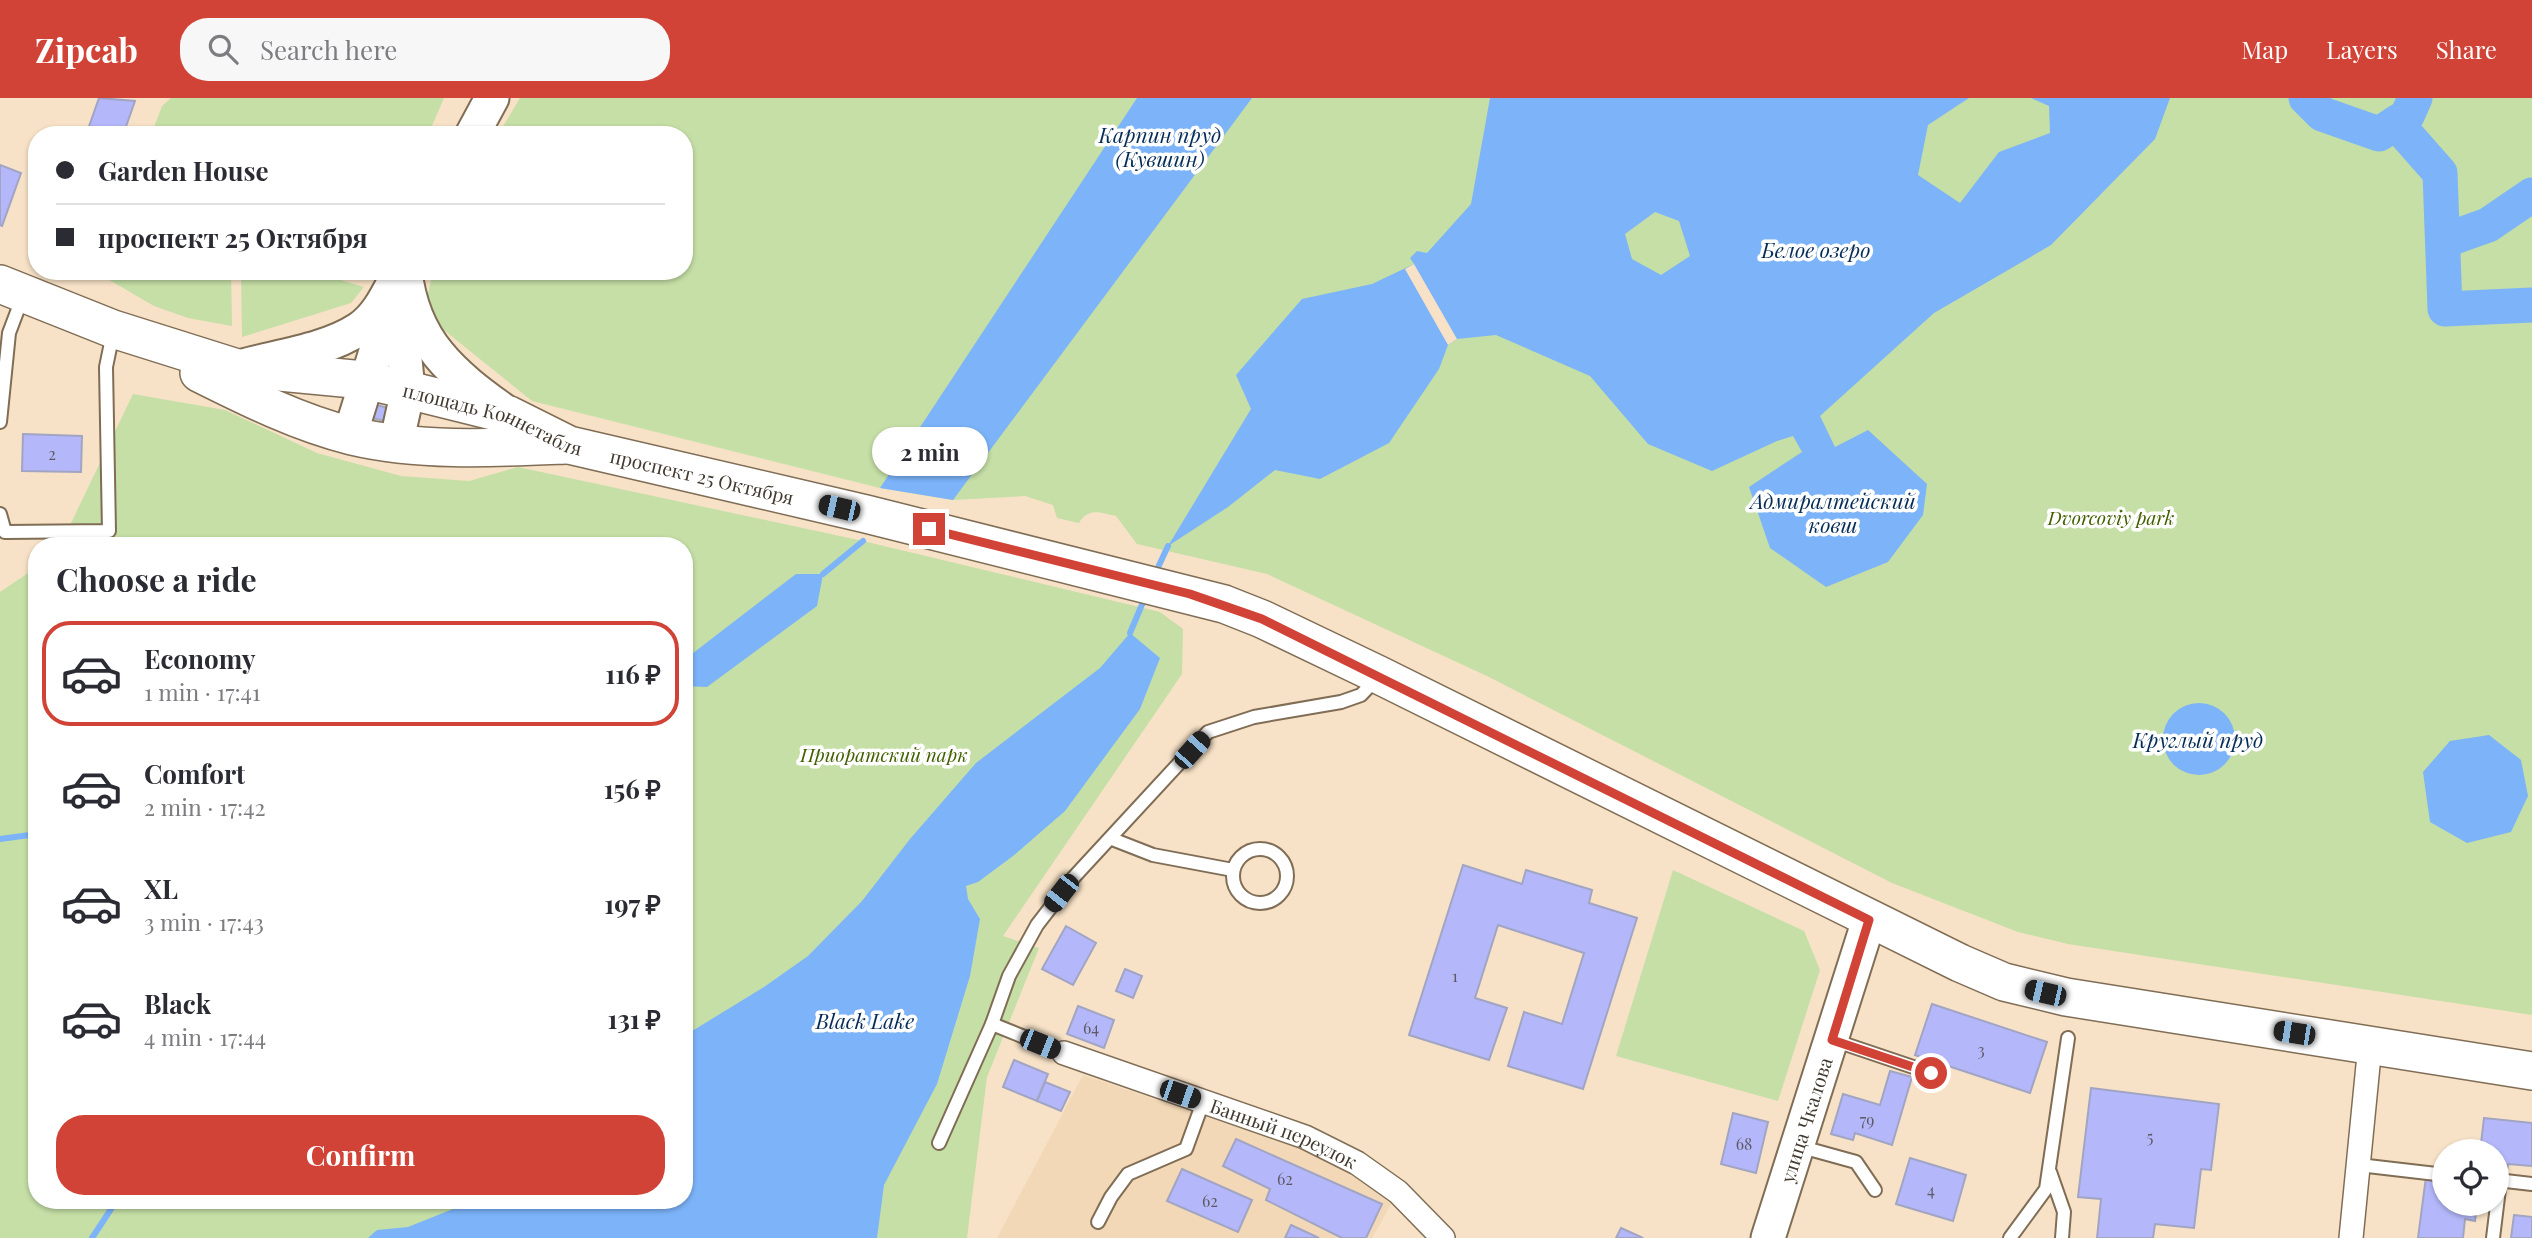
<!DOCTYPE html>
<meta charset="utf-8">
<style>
:root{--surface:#fff;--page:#f7f7f7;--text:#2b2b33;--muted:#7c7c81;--line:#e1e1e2;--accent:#d14337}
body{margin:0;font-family:"Playfair Display",serif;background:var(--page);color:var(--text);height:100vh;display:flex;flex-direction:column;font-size:26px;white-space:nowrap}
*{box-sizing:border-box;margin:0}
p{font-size:23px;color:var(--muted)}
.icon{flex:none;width:38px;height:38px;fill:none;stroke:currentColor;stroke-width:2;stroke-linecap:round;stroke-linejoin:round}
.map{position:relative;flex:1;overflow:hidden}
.details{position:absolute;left:28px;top:439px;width:665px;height:672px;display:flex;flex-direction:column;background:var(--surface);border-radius:28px;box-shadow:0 2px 5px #0004}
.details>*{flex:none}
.top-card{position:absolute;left:28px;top:28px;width:665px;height:154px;border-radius:28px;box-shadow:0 2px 5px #0004;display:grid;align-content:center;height:154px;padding:0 28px;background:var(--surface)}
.fabs{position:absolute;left:2432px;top:1041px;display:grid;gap:14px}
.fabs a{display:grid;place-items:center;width:77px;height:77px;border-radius:50%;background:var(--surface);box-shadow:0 2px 5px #0004;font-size:35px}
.end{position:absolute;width:32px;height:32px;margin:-16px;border:9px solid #d14337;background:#fff;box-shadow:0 0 0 4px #fff}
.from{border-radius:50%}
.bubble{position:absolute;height:49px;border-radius:24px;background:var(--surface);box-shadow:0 2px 5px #0004;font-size:23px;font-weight:700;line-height:49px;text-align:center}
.car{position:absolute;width:21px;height:42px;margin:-21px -10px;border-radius:9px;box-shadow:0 0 5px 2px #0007;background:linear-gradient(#222 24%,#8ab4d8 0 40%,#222 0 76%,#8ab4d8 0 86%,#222 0)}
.top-card b{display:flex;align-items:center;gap:24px;height:66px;font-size:26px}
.top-card b+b{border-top:2px solid var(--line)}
.top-card i{width:18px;height:18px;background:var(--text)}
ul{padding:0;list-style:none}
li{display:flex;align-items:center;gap:21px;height:105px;margin:0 14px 10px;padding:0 14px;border:4px solid transparent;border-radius:28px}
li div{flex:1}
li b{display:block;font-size:26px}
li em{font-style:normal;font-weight:700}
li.selected{border-color:var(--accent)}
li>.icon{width:63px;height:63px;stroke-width:1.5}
h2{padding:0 28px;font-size:32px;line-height:84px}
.cta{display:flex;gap:14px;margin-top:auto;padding:14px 28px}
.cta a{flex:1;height:80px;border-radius:28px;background:var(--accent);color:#fff;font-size:28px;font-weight:700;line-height:80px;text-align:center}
header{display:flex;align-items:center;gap:42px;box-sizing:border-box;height:98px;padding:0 35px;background:var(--accent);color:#fff}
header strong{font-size:33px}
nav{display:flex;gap:38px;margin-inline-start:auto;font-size:24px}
.search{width:490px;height:63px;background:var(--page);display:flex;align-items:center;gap:18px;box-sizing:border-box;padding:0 24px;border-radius:28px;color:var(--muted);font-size:26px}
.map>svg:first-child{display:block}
</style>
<header>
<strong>Zipcab</strong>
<div class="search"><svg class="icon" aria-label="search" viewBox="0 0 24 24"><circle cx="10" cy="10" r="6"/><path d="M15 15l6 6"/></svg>Search here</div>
<nav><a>Map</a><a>Layers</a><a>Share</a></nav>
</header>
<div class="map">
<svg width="2532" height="1140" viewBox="0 0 2532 1140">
<rect width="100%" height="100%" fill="#f7e2c7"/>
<path fill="#f2d8b6" d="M1083,977l210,71 105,46 -26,46h-375z"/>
<g fill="#c5dfa6">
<path d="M171,0h273l-16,37h-277l11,-29z"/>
<path d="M520,0h2012v917l-464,-71 -50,-12 -126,-49 -403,-206 -222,-103 -130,-30 -21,-28c-16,-3 -27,-9 -37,7l-22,-5 -4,-13 -28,-9 -72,4 -73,-12 -348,-87 -103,-83 -3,-16 7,-31h251v-136h-186z"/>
<path d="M100,173h131l1,55 -44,-8 -34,-12 -55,-32z"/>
<path d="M241,173h69l54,16 -13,16 -109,34z"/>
<path d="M133,296l92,16 92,43 84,23 68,5 49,-14 345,74 297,71 23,17 -1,45 -179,262 36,12 -52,129 -20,161h-967v-646l37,-25v633h647v-654h-624z"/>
<path d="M1673,772l131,61 16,39 -42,131 -162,-45z"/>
</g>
<g fill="#7cb3f9" fill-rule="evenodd">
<path d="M1137,0h115l-299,402 -73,-12z"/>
<path d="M1490,0h479l-41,27 -10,50 42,28 39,-51 51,-19 -1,-27 -18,-8h139l-15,41 -104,106 -117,68 -114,103 15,31 33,-17 59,54 -4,31 -35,47 -62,25 -56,-39 -21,-61 53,-35 -9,-16 -16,5 -65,30 -64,-27 -58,-68 -94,-41 -39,4 -9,6 -9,24 -50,74 -69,36 -45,-9 -47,37 -60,39 83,-137 -15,-34 66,-76 70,-15 42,-20 -4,-6 7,-7 10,2 44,-49zM1655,114l24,9 11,35 -29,19 -29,-16 -7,-25z"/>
<path d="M796,476h27l-6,32 -110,81 -23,-1v-26z"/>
<path d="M1130,535l30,25 -20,51 -75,102 -52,45 -35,26 -12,4 2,13 12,20 -10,57 -33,108 -53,101 -7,53h-509l9,-8 31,-3 65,-26 211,-1v-164l80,-49 44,-31 54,-55 48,-62 66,-76 124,-95z"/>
<circle cx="2199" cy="641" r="36"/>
<path d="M2489,637l32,25 7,36 -17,36 -44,11 -37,-21 -7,-50 27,-31z"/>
</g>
<path fill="#f7e2c7" d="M1414,166l43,75 -9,6 -43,-76z"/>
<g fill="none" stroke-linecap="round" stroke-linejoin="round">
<g stroke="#7cb3f9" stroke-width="6">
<path d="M823,476l40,-33"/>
<path d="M1154,478l14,-30"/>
<path d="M1130,535l16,-38"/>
<path d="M0,741l37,-5"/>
<path d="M92,1140l25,-38"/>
</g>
<g stroke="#7cb3f9" stroke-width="35">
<path d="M2306,0l16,16 57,20 28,-18 8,-18"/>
<path d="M2396,25l44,50 5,136 87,-4"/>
<path d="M2443,143l45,-16 44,-30"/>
</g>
</g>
<g fill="#b4b8fa" stroke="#a1a4c2" stroke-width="2">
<path d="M99,0l36,3 -12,34h-37z"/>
<path d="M0,67l21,8 -19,53 -2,-1z"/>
<path d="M373,306l15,4 -4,13 -15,-4z"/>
<path d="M23,336l59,2 -1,36 -59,-1z"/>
<path d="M1463,767l59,19 4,-14 66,20 -3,13 48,15 -54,171 -75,-23 16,-54 38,12 22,-71 -86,-28 -23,73 32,10 -18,52 -80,-25z"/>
<path d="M1066,828l30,17 -23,42 -31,-16z"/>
<path d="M1125,871l17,7 -9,22 -17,-7z"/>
<path d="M1932,906l115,38 -17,51 -115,-38z"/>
<path d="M1078,908l36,14 -10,28 -37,-14z"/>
<path d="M1014,962l34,14 -11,27 -34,-14z"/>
<path d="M1890,973l22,6 -20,68 -37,-12 -2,7 -22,-6 12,-40 37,11z"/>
<path d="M1045,984l25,10 -9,19 -24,-10z"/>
<path d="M2091,990l128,16 -8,66 -10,-1 -7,59 -39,-4 -2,14h-56l4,-39 -23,-2z"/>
<path d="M1733,1015l35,9 -12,51 -35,-9z"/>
<path d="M2484,1020l48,5v43l-24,-2 -1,7 -10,-1v-18h-17z"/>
<path d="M1236,1041l146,65 -16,34h-24l-76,-38 4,-11 -47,-23z"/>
<path d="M1910,1060l56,17 -13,46 -57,-17z"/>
<path d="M1182,1071l70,31 -14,32 -71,-31z"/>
<path d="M2426,1079l19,3v24h32l-2,17 -10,-2 -2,19h-45z"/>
<path d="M2514,1117l18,2v21h-21z"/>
<path d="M1291,1127l28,13h-34z"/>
<path d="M1621,1130l22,10h-27z"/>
</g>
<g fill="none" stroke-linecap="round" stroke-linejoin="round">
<g stroke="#806d55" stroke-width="16">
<g id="lane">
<path d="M0,324l9,-89 14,-37"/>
<path d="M0,416l5,18 104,-1 -3,-164 7,-34"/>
<path d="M1112,741l41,16 80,15"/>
<circle cx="1260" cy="778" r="27"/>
<path d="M992,926l72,29"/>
<path d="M1833,942l98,33"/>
<path d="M939,1045l53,-119 17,-48 28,-51 37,-48 134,-145 46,-15 87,-15 20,-7 16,-17"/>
<path d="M1798,1048l58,16 19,28"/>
<path d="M2359,1067l86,10"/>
<path d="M2050,1074l14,40 -2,26"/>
<path d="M2497,1082l35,4"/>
<path d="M1098,1124l13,-25 17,-23 58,-25 17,-47"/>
<path d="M2010,1140l36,-49 22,-151"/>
<path d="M2493,1140l7,-57"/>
</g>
</g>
<g stroke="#806d55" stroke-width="26">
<g id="street">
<path id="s1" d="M1064,955l241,84 52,26 41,29 45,46"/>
<path d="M2351,1140l19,-193"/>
</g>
</g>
<g stroke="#806d55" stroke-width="37">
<g id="secondary">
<path d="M472,37l20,-37"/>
<path d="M405,173c8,71 47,103 102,142"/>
<path d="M243,268c37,-10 84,-16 116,-37 20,-13 30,-38 41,-58"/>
<path d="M350,337l41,-132"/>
<path d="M396,346l12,-54 -5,-51 1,-38"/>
<path id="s2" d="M1768,1140l101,-318"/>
</g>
</g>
<g stroke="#806d55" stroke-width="40">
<g id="primary">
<path id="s3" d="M0,186l113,45 124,39 127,12 44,10 101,25 60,30 297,69 358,90 38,15 117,56 581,288 44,19 62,15 466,74"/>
<path d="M199,275c48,24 100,50 153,63 68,16 143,12 213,9"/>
</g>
</g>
<use href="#lane" stroke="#fff" stroke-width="12"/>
<use href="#street" stroke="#fff" stroke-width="23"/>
<use href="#secondary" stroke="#fff" stroke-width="33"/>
<use href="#primary" stroke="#fff" stroke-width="37"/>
</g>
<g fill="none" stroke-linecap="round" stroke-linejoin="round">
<path stroke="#d14337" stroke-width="9" d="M929,431l261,65 72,25 607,301 -37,120 99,33"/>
</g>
<g text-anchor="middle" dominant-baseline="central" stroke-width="7" stroke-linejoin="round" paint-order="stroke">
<g font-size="16" fill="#5e5962">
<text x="52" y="355">2</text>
<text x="1455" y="877">1</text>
<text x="1091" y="929">64</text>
<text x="1981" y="951">3</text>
<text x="1867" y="1021">79</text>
<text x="2150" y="1038">5</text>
<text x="1744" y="1045">68</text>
<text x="1285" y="1080">62</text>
<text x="1931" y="1091">4</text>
<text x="1210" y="1102">62</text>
</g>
<g font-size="19" fill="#42392f" stroke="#fff">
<text stroke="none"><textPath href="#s3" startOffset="514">площадь Коннетабля</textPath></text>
<text stroke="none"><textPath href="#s3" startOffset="732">проспект 25 Октября</textPath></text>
<text stroke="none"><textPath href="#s2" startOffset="124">улица Чкалова</textPath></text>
<text stroke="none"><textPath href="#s1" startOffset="234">Банный переулок</textPath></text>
</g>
<g font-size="19" font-style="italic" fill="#415f00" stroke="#fff">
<text x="2111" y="419">Dvorcoviy park</text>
<text x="884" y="656">Приоратский парк</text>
</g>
<g font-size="21" font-style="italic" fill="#052c57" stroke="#fff">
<text x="1160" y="36">Карпин пруд<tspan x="1160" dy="24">(Кувшин)</tspan></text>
<text x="1816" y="151">Белое озеро</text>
<text x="1833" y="402">Адмиралтейский<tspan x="1833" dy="24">ковш</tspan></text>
<text x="2198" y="641">Круглый пруд</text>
<text x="865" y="922">Black Lake</text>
</g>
</g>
</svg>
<div class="fabs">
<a><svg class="icon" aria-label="locate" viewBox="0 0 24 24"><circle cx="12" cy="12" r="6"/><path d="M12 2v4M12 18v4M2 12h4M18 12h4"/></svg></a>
</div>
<i class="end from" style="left:1931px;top:975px"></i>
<i class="end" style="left:929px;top:431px"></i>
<div class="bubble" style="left:872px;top:329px;width:116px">2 min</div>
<i class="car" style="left:839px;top:410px;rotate:283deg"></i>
<i class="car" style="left:1192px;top:652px;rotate:42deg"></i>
<i class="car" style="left:1061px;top:795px;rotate:218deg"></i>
<i class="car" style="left:2045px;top:895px;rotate:283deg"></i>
<i class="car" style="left:2294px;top:935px;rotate:279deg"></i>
<i class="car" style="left:1040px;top:946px;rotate:112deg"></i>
<i class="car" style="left:1180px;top:996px;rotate:109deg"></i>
<div class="top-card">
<b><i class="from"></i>Garden House</b>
<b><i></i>проспект 25 Октября</b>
</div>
<section class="details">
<h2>Choose a ride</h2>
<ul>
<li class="selected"><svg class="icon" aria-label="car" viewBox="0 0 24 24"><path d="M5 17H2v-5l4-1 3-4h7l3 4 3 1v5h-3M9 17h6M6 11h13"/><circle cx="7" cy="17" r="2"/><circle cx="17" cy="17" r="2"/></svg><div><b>Economy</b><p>1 min · 17:41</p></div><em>116 ₽</em></li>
<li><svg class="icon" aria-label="car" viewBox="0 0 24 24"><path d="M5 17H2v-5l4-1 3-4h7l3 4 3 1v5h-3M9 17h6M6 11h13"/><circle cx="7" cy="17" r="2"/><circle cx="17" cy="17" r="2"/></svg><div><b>Comfort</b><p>2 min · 17:42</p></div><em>156 ₽</em></li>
<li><svg class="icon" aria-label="car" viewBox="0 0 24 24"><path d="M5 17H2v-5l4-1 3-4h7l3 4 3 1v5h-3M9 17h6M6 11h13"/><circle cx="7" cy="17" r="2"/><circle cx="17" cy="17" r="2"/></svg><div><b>XL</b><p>3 min · 17:43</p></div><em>197 ₽</em></li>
<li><svg class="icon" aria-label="car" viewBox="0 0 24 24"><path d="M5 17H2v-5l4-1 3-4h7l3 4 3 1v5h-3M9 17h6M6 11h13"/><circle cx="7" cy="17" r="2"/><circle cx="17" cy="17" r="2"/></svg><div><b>Black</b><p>4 min · 17:44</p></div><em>131 ₽</em></li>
</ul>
<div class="cta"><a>Confirm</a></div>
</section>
</div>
